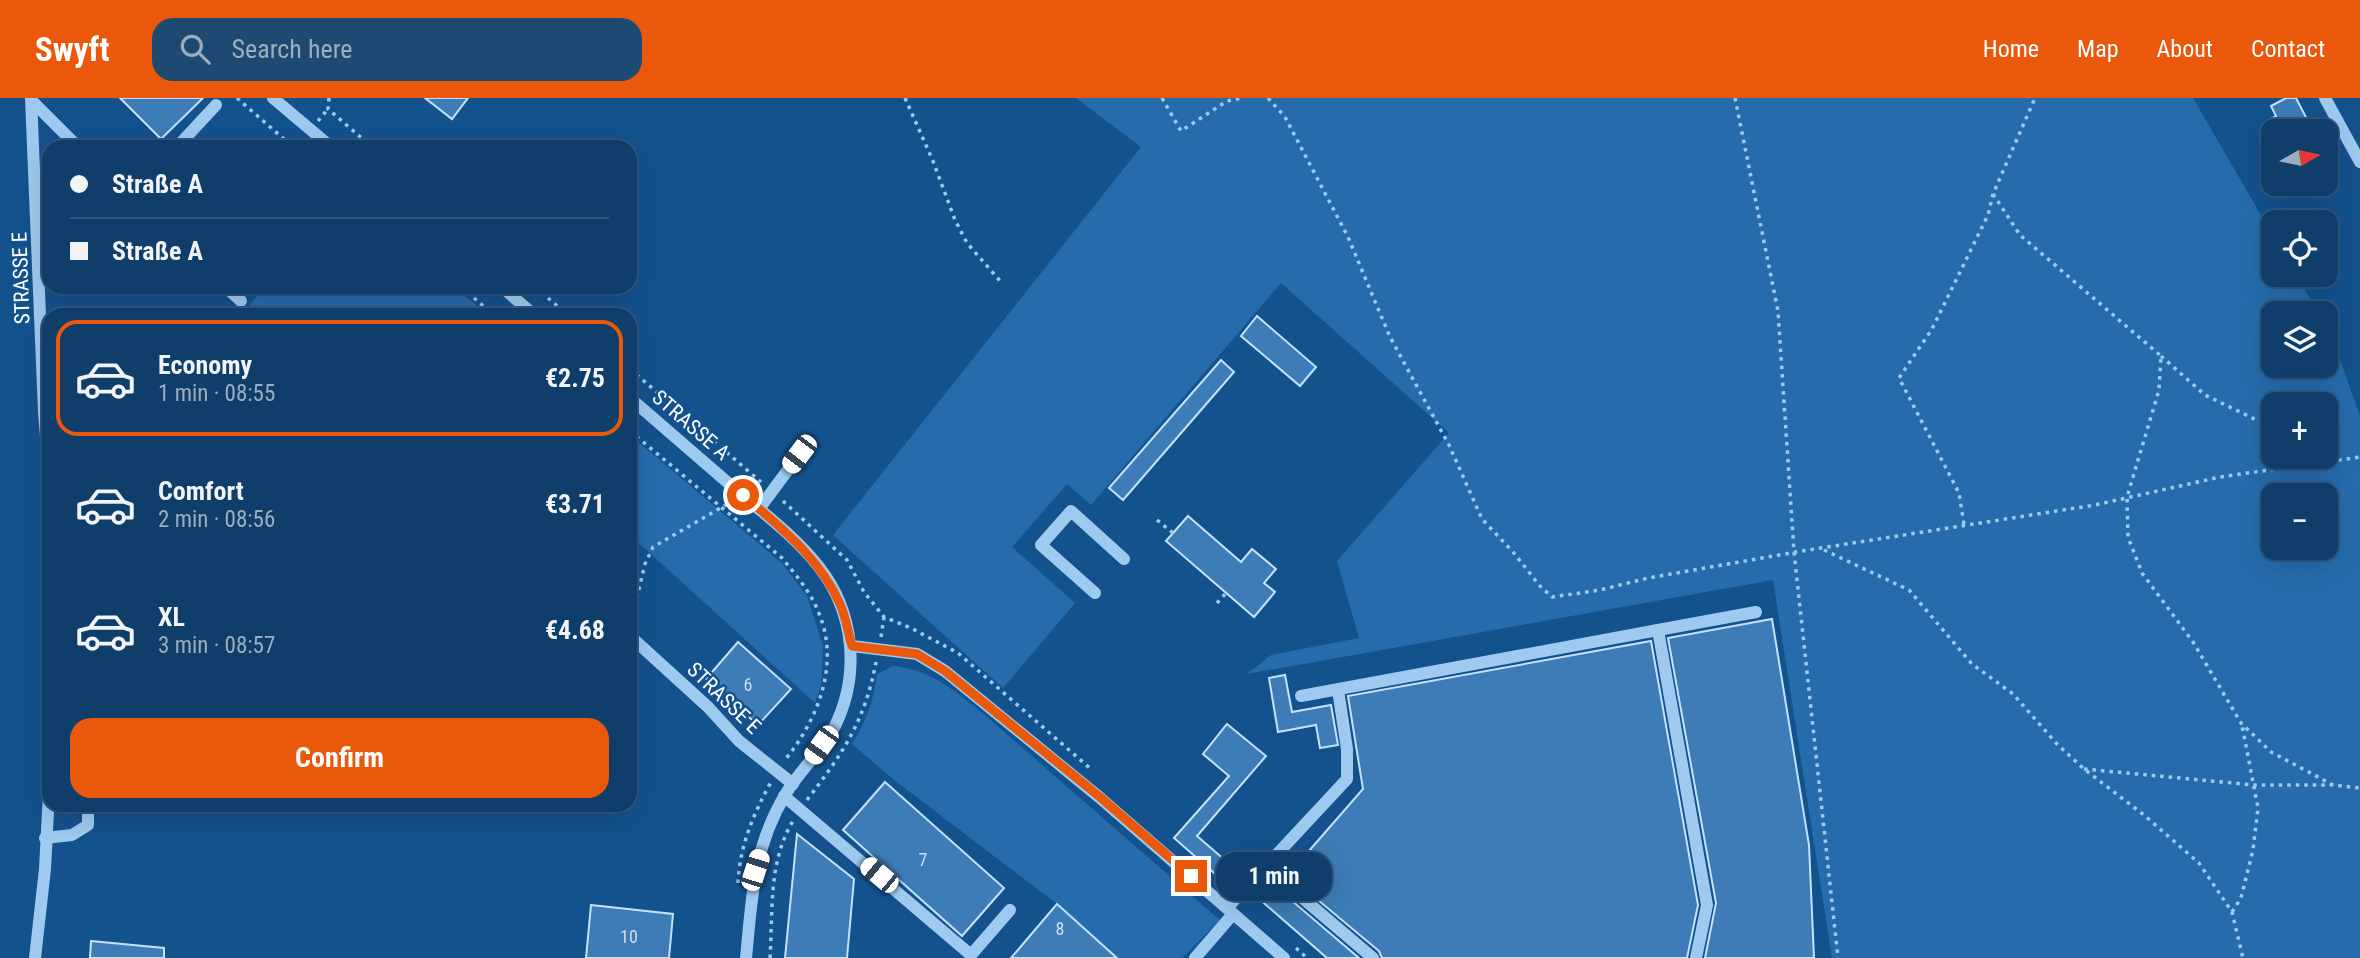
<!DOCTYPE html>
<meta charset="utf-8">
<style>
:root{--surface:#0f3e6a;--page:#1d4972;--text:#f1f3f6;--muted:#9baec1;--line:#2f577e;--accent:#ea580c}
body{margin:0;font-family:"Roboto Condensed",sans-serif;background:var(--page);color:var(--text);height:100vh;display:flex;flex-direction:column;font-size:26px;white-space:nowrap}
*{box-sizing:border-box;margin:0}
p{font-size:23px;color:var(--muted)}
.icon{flex:none;width:38px;height:38px;fill:none;stroke:currentColor;stroke-width:2;stroke-linecap:round;stroke-linejoin:round}
.map{position:relative;flex:1;overflow:hidden}
.sheet{position:absolute;left:42px;top:210px;width:595px;height:504px;display:flex;flex-direction:column;background:var(--surface);border-radius:21px;box-shadow:0 7px 28px #0002,0 0 0 2px var(--line)}
.sheet>*{flex:none}
.top-card{position:absolute;left:42px;top:42px;width:595px;height:154px;border-radius:21px;box-shadow:0 7px 28px #0002,0 0 0 2px var(--line);display:grid;align-content:center;height:154px;padding:0 28px;background:var(--surface)}
.needle{width:46px;rotate:81deg}
.tools{position:absolute;left:2261px;top:21px;display:grid;gap:14px}
.tools a{display:grid;place-items:center;width:77px;height:77px;border-radius:14px;background:var(--surface);box-shadow:0 7px 28px #0002,0 0 0 2px var(--line);font-size:35px}
.end{position:absolute;width:32px;height:32px;margin:-16px;border:9px solid #ea580c;background:#fff;box-shadow:0 0 0 4px #fff}
.from{border-radius:50%}
.bubble{position:absolute;height:49px;border-radius:21px;background:var(--surface);box-shadow:0 7px 28px #0002,0 0 0 2px var(--line);font-size:23px;font-weight:700;line-height:49px;text-align:center}
.car{position:absolute;width:21px;height:42px;margin:-21px -10px;border-radius:9px;box-shadow:0 0 5px 2px #0007;background:linear-gradient(#fff 24%,#345 0 40%,#fff 0 76%,#345 0 86%,#fff 0)}
.top-card b{display:flex;align-items:center;gap:24px;height:66px;font-size:26px}
.top-card b+b{border-top:2px solid var(--line)}
.top-card i{width:18px;height:18px;background:var(--text)}
ul{padding:12px 0 0;list-style:none}
li{display:flex;align-items:center;gap:21px;height:116px;margin:0 14px 10px;padding:0 14px;border:4px solid transparent;border-radius:21px}
li div{flex:1}
li b{display:block;font-size:26px}
li em{font-style:normal;font-weight:700}
li.selected{border-color:var(--accent)}
li>.icon{width:63px;height:63px;stroke-width:1.5}
.action{display:flex;gap:14px;margin-top:auto;padding:14px 28px}
.action a{flex:1;height:80px;border-radius:21px;background:var(--accent);color:#fff;font-size:28px;font-weight:700;line-height:80px;text-align:center}
header{display:flex;align-items:center;gap:42px;box-sizing:border-box;height:98px;padding:0 35px;background:var(--accent);color:#fff}
header strong{font-size:33px}
nav{display:flex;gap:38px;margin-inline-start:auto;font-size:24px}
.search{width:490px;height:63px;background:var(--page);display:flex;align-items:center;gap:18px;box-sizing:border-box;padding:0 24px;border-radius:21px;color:var(--muted);font-size:26px}
.map>svg:first-child{display:block}
</style>
<header>
<strong>Swyft</strong>
<div class="search"><svg class="icon" aria-label="search" viewBox="0 0 24 24"><circle cx="10" cy="10" r="6"/><path d="M15 15l6 6"/></svg>Search here</div>
<nav><a>Home</a><a>Map</a><a>About</a><a>Contact</a></nav>
</header>
<div class="map">
<svg width="2360" height="860" viewBox="0 0 2360 860">
<rect width="100%" height="100%" fill="#14528e"/>
<g fill="#266cad" fill-rule="evenodd">
<path d="M1076,0h1117l80,138v39h23l22,38h-45v53h53v-40l6,11 28,79v542h-528l-59,-378 -526,94 24,-19 88,-17 -22,-77 112,-128 -168,-150 -190,222 -24,-21 -55,63 63,56 -72,85 -170,-153 308,-388zM2326,306v53h-53v-53zM2326,397v53h-53v-53z"/>
<path d="M265,189h189l35,28h-234l-8,-7z"/>
<path d="M630,337l152,128 25,33 16,50 -2,39 -6,18 -185,-168z"/>
<path d="M893,568c36,3 59,23 86,44l241,210 -38,38h-64l-61,-54 -163,-124 -42,-36c14,-22 22,-44 25,-70z"/>
</g>
<g fill="#3d7cb7" stroke="#c5e2fc" stroke-width="2">
<path d="M120,0h83l-42,41z"/>
<path d="M425,0h43l-16,21z"/>
<path d="M2286,0h10l15,29 -7,4h-29l-6,-11 7,-4 -5,-10z"/>
<path d="M1257,218l59,51 -16,19 -59,-50z"/>
<path d="M1221,262l13,12 -111,128 -14,-12z"/>
<path d="M1188,418l53,46 11,-13 24,20 -12,14 11,9 -21,25 -88,-76z"/>
<path d="M1772,521l37,226 5,113h-109l11,-55 -48,-265z"/>
<path d="M1651,543l47,264 -11,53h-305l-3,-7 -91,-76 75,-86 -15,-93z"/>
<path d="M738,544l53,47 -33,36 -52,-46z"/>
<path d="M1285,577l7,37 39,-7 7,40 -18,3 -4,-23 -38,7 -9,-54z"/>
<path d="M1227,626l39,32 -69,80 43,37 -11,13 -55,-48 55,-62 -26,-22z"/>
<path d="M885,684l119,106 -42,48 -119,-106z"/>
<path d="M797,736l57,45 -7,79h-62z"/>
<path d="M1269,787l6,5 2,-2 82,70h-32l-69,-60z"/>
<path d="M1057,806l60,54h-106z"/>
<path d="M591,807l82,9 -4,44h-83z"/>
<path d="M91,843l73,7v10h-74z"/>
</g>
<g fill="none" stroke-linecap="round" stroke-linejoin="round">
<g stroke="#9ecaf0" stroke-width="3.5" stroke-dasharray="3.5 5" stroke-linecap="butt">
<path d="M237,0l56,49"/>
<path d="M329,0l-1,11 44,38"/>
<path d="M905,0l28,63 22,59 12,23 34,39"/>
<path d="M1162,0l19,33 46,-30 15,-3"/>
<path d="M1268,0l17,19 63,120 42,100 59,108 33,74 31,33 27,34 12,11 48,-7 48,-12 154,-27 293,-46 125,-28 140,-20"/>
<path d="M1735,0l43,213 16,241 44,406"/>
<path d="M318,23l10,-12"/>
<path d="M1993,96l27,41 141,121 -2,34 -32,107 1,40 14,36 51,69 48,81 30,29 62,33 27,3"/>
<path d="M461,189l33,28"/>
<path d="M535,189l33,28"/>
<path d="M2161,258l44,39 68,33"/>
<path d="M630,271l131,113"/>
<path d="M630,333l152,127c13,16 28,33 36,53 23,52 0,109 -34,150"/>
<path d="M2326,355l14,7"/>
<path d="M783,403l64,59 17,32 20,25 27,11 47,25 134,117"/>
<path d="M1157,422l16,13"/>
<path d="M1964,426l-5,-31 -60,-115 33,-49 56,-114 5,-21 42,-96"/>
<path d="M1824,452l85,40 63,74 41,30 44,50 27,25 60,46 55,48 33,49 11,46"/>
<path d="M1217,505l9,-10"/>
<path d="M631,525l14,-59 8,-17 76,-44"/>
<path d="M881,539l3,-20"/>
<path d="M2084,671l170,16h77"/>
<path d="M807,702c36,-47 58,-79 69,-138"/>
<path d="M738,785c2,-38 15,-68 33,-101"/>
<path d="M2232,814l9,-14 12,-48 5,-42 -16,-83"/>
<path d="M1296,850l11,10"/>
<path d="M770,860c3,-47 -2,-96 23,-137"/>
</g>
<g stroke="#9ecaf0" stroke-width="12">
<path d="M31,0l13,314 5,61"/>
<path d="M273,0l58,49"/>
<path d="M2325,0l35,64"/>
<path d="M32,3l46,46"/>
<path d="M177,49l39,-42"/>
<path d="M226,189l15,14"/>
<path d="M502,189l32,28"/>
<path d="M630,300c35,30 69,60 104,90 29,25 61,48 85,79 36,46 41,108 16,159 -13,25 -36,45 -50,69 -32,54 -33,102 -39,163"/>
<path d="M759,411l40,-54"/>
<path d="M1095,495l-54,-48 30,-34 53,48"/>
<path d="M1658,532l98,-18"/>
<path d="M630,538l78,71 31,34 54,43"/>
<path d="M852,548l65,8 28,17 154,126 185,161"/>
<path d="M1301,598l357,-66 49,275 -11,53"/>
<path d="M784,698l187,159 39,-45"/>
<path d="M45,740l27,-3 16,-10v-20"/>
<path d="M1266,769l107,91"/>
<path d="M1227,810l120,-129v-30l-9,-59"/>
<path d="M35,860l10,-89 4,-76"/>
<path d="M1195,860l38,-44"/>
</g>
</g>
<g fill="none" stroke-linecap="round" stroke-linejoin="round">
<path stroke="#ea580c" stroke-width="9" d="M743,397c37,32 76,62 97,109 6,13 8,29 12,42l65,8 28,17 155,126 91,79"/>
</g>
<g text-anchor="middle" dominant-baseline="central" stroke-width="5" stroke-linejoin="round" paint-order="stroke">
<g font-size="18" fill="#cedeed">
<text x="748" y="586">6</text>
<text x="923" y="761">7</text>
<text x="1060" y="830">8</text>
<text x="629" y="838">10</text>
</g>
<g font-size="21" fill="#fff" stroke="#14528e">
<text transform="translate(21 180) rotate(-92)">STRASSE E</text>
<text transform="translate(691 327) rotate(41)">STRASSE A</text>
<text transform="translate(724 600) rotate(44)">STRASSE E</text>
</g>
</g>
</svg>
<div class="tools">
<a><svg class="needle" viewBox="-14 -14 28 28"><path d="M0-13l5 13h-10z" fill="#e53935"/><path d="M0 13l5-13h-10z" fill="#9baec1"/></svg></a>
<a><svg class="icon" aria-label="locate" viewBox="0 0 24 24"><circle cx="12" cy="12" r="6"/><path d="M12 2v4M12 18v4M2 12h4M18 12h4"/></svg></a>
<a><svg class="icon" aria-label="layers" viewBox="0 0 24 24"><path d="M12 4l9 5-9 5-9-5zM3 14l9 5 9-5"/></svg></a>
<a>+</a>
<a>−</a>
</div>
<i class="end from" style="left:743px;top:397px"></i>
<i class="end" style="left:1191px;top:778px"></i>
<div class="bubble" style="left:1216px;top:754px;width:116px">1 min</div>
<i class="car" style="left:799px;top:356px;rotate:217deg"></i>
<i class="car" style="left:821px;top:647px;rotate:216deg"></i>
<i class="car" style="left:755px;top:772px;rotate:18deg"></i>
<i class="car" style="left:879px;top:777px;rotate:310deg"></i>
<div class="top-card">
<b><i class="from"></i>Straße A</b>
<b><i></i>Straße A</b>
</div>
<section class="sheet">
<ul>
<li class="selected"><svg class="icon" aria-label="car" viewBox="0 0 24 24"><path d="M5 17H2v-5l4-1 3-4h7l3 4 3 1v5h-3M9 17h6M6 11h13"/><circle cx="7" cy="17" r="2"/><circle cx="17" cy="17" r="2"/></svg><div><b>Economy</b><p>1 min · 08:55</p></div><em>€2.75</em></li>
<li><svg class="icon" aria-label="car" viewBox="0 0 24 24"><path d="M5 17H2v-5l4-1 3-4h7l3 4 3 1v5h-3M9 17h6M6 11h13"/><circle cx="7" cy="17" r="2"/><circle cx="17" cy="17" r="2"/></svg><div><b>Comfort</b><p>2 min · 08:56</p></div><em>€3.71</em></li>
<li><svg class="icon" aria-label="car" viewBox="0 0 24 24"><path d="M5 17H2v-5l4-1 3-4h7l3 4 3 1v5h-3M9 17h6M6 11h13"/><circle cx="7" cy="17" r="2"/><circle cx="17" cy="17" r="2"/></svg><div><b>XL</b><p>3 min · 08:57</p></div><em>€4.68</em></li>
</ul>
<div class="action"><a>Confirm</a></div>
</section>
</div>
